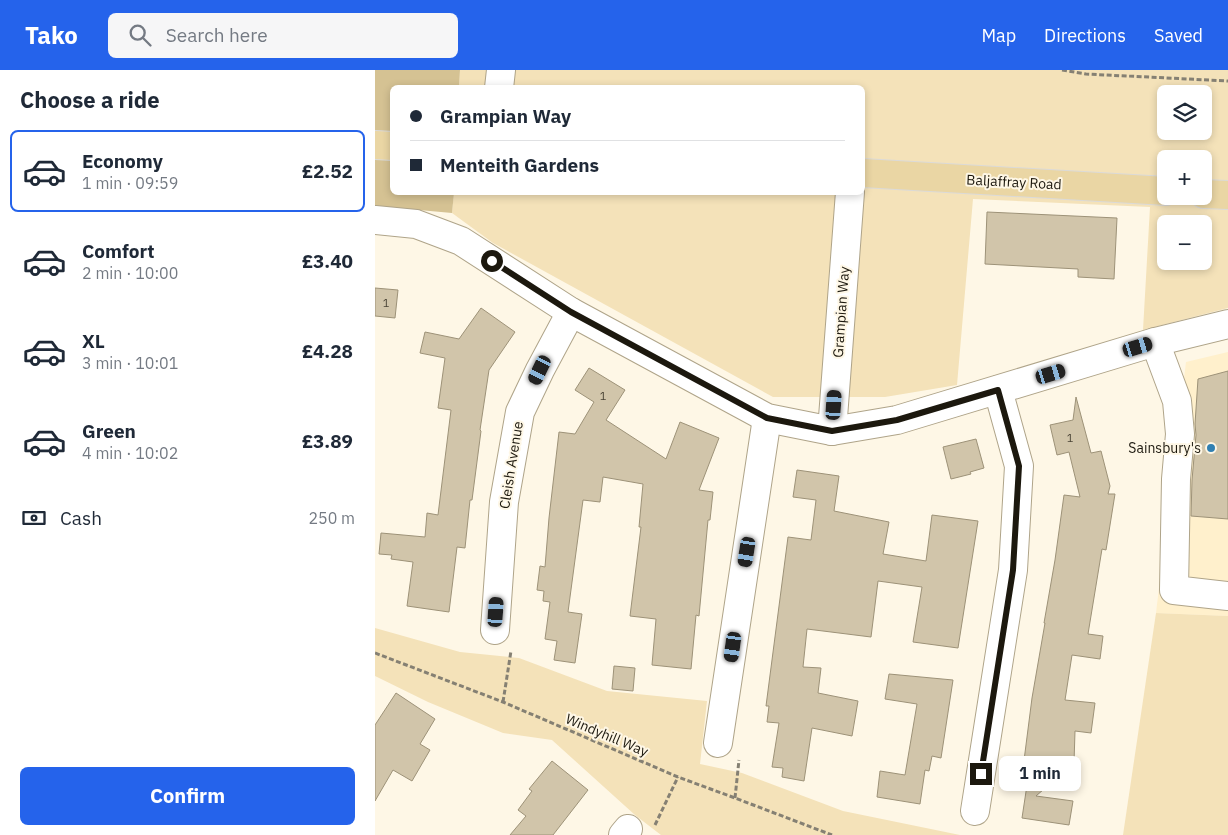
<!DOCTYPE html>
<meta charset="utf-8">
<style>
:root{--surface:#fff;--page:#f6f6f7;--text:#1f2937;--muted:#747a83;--line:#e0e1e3;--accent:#2563eb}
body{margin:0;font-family:"IBM Plex Sans",sans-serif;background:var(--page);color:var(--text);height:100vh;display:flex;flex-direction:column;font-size:19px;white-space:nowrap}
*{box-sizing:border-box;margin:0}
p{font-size:16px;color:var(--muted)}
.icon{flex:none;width:28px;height:28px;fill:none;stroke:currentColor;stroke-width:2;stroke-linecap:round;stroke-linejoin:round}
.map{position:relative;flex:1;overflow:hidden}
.details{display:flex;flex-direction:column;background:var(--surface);width:375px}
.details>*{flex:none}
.banner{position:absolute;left:15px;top:15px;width:475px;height:110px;border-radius:8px;box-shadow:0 2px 8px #0003;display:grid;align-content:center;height:110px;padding:0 20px;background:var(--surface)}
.tools{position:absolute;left:782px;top:15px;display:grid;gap:10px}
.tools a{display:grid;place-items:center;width:55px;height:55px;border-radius:8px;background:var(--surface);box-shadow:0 2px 8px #0003;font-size:25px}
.end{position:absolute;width:22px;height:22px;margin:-11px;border:6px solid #1c180e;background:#fff;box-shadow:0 0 0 2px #fff}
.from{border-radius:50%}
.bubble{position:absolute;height:35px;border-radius:8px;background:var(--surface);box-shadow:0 2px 8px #0003;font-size:16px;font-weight:800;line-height:35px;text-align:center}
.car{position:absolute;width:15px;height:30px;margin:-15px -8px;border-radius:6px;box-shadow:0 0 4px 1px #0007;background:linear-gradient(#222 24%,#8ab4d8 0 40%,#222 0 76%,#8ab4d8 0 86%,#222 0)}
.banner b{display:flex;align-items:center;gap:18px;height:48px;font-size:19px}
.banner b+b{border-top:1px solid var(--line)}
.banner i{width:12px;height:12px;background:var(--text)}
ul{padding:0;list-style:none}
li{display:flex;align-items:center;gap:15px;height:82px;margin:0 10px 8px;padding:0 10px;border:2px solid transparent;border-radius:8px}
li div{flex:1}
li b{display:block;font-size:19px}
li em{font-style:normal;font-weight:800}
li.selected{border-color:var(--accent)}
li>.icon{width:45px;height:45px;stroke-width:1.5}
h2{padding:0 20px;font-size:22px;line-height:60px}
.pay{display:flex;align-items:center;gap:12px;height:55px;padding:0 20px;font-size:19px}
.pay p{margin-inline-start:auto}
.action{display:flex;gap:10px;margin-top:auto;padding:10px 20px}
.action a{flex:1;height:58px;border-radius:8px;background:var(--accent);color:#fff;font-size:20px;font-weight:800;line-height:58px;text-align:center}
header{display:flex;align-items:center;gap:30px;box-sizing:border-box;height:70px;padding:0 25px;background:var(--accent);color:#fff}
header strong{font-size:24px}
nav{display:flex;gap:28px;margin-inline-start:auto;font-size:18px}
.search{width:350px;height:45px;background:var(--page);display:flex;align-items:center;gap:12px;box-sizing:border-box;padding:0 18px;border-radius:8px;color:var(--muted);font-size:19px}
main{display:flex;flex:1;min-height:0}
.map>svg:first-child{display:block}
</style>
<header>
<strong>Tako</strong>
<div class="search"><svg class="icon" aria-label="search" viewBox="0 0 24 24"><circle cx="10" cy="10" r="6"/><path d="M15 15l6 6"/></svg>Search here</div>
<nav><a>Map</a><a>Directions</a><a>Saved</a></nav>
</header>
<main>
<section class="details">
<h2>Choose a ride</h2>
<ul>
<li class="selected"><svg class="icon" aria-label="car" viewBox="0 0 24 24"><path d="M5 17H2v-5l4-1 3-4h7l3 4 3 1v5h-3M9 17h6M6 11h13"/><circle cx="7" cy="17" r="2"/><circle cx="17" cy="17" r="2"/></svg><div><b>Economy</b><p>1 min · 09:59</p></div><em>£2.52</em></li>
<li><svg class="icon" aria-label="car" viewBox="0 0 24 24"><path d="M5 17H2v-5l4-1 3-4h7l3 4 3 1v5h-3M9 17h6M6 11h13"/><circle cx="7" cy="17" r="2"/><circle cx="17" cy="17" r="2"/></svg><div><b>Comfort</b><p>2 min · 10:00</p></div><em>£3.40</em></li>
<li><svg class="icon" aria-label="car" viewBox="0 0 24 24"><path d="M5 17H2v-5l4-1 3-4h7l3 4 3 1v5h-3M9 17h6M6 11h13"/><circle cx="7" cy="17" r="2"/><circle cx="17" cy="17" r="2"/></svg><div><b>XL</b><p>3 min · 10:01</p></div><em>£4.28</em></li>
<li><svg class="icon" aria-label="car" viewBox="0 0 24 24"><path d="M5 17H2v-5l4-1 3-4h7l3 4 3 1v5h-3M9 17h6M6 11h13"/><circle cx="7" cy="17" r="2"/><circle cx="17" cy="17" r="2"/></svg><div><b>Green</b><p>4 min · 10:02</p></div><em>£3.89</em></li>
</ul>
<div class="pay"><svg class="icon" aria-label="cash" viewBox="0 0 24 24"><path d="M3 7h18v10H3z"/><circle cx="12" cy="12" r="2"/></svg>Cash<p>250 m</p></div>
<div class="action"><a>Confirm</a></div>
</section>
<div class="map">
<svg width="853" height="765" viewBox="0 0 853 765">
<rect width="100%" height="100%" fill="#fef7e6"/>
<path fill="#fff0cc" d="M853,282v264l-72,-3 30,-251z"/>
<g fill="#f4e2b9" fill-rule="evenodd">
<path d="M85,0h768v238l-85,22 7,-123 -177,-8 -16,186 -72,12h-112l-280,-154 -41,-30 2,-21h409v-104l-404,-1zM791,24h38v37h-38zM791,89h38v37h-38zM791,154h38v37h-38z"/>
<path d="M781,543l72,3v219h-105z"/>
<path d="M0,558l85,24 59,6 88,33 100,10 -7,63 42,9 101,38 117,24h-299l-26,-20 -83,-75 -49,-7 -75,-31 -53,-26z"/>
</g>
<path fill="#d5c293" d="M0,0h85l-1,17 -66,1v104l61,1 -2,20 -77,-7z"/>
<g fill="#d1c5aa" stroke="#9d9278">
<path d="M612,142l130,6 -3,61 -36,-2v-8l-93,-5z"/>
<path d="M0,218l23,2 -3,28 -20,-2z"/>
<path d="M106,238l34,24 -26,38 -9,60 1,1 -9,69h-2l-5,48 -8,-1 -8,65 -42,-6 6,-44 -22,-3 1,-4 -13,-1 2,-21 44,4 2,-24 11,2 13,-105 -13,-2 7,-50 -25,-5 5,-21 34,7z"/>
<path d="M214,298l36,22 -19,30 60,39 14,-37 39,16 -20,52 14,2 -3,28h-2l-9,96 -3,-1 -5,54 -39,-4 4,-46 -26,-3 11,-89h-2l4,-43 -40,-7 -3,25 -17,-2 -15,112 14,2 -7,49 -21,-3 3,-19 -12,-2 5,-37 -7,-1 1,-10 -7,-1 3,-24 5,1 4,-49 10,-86 16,2 19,-32 -19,-12z"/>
<path d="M853,301v148l-37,-3 1,-36 4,-45 -1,-11 3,-45z"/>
<path d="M701,327l15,56 10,-2 9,35 -2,8h7l-9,56 -4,-1 -14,85 15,2 -3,23 -28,-4 -7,45 30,3 -4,30 -16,-2 -1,32 -38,33 37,5 -4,24 -47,-7 5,-33 -6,-1 11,-86 13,-75h-1l11,-63 9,-65 16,2 -11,-45 -12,3 -7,-30 23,-5z"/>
<path d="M601,369l8,29 -14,4 1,2 -20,5 -8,-32z"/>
<path d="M422,400l42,6 -5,35 55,11 -6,32 43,7 6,-46 46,6 -20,127 -45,-6 9,-55 -44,-6 -7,56 -64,-8 -4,38 18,1 -3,25 40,8 -6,35 -40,-8 -8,53 -22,-4 1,-9 -11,-1 7,-44 -12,-1 2,-16h-3l22,-169 23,3 5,-40 -23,-3z"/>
<path d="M239,596l21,2 -2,23 -21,-2z"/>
<path d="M514,604l64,6 -12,78 -9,-2 -3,15 -4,-1 -5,34 -43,-7 3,-26 25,4 12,-71 -32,-5z"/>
<path d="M21,623l39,26 -15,25 10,6 -18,31 -19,-11 -18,31v-76z"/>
<path d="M177,691l36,29 -35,45h-43l16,-19 -8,-6 14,-19 -3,-2z"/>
</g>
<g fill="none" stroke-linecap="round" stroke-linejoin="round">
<g stroke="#afa489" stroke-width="30">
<g id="minor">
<path d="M124,18l2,-18"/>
<path d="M0,150l41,4 45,17 110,71 196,106 65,13 65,-11 258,-78 73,-18"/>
<path d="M780,272l22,59 3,33 -4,45 -2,111 54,6"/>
<path d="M457,361l18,-239"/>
<path d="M120,560l9,-128 16,-90 20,-42 31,-58"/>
<path d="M343,673l49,-325"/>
<path d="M600,741l38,-241 6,-104 -21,-76"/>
<path d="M248,765l5,-6"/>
</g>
</g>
<g stroke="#dbdad8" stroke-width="30">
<g id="major">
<path d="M0,75l18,1"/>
<path d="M488,103l303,18"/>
<path d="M829,124l24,1"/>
</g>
</g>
<g stroke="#858073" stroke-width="3" stroke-dasharray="5 2.5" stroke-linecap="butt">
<path d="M687,0l24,4 142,7"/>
<path d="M0,583l128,49 175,75 57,21 97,37"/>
<path d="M128,632l8,-51"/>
<path d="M360,728l4,-38"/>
<path d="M280,755l23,-48"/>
</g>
<use href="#minor" stroke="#fff" stroke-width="28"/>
<use href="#major" stroke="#ead6a4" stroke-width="28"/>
</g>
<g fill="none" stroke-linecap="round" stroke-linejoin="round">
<path stroke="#1c180e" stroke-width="6" d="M117,191l79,51 196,106 65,13 65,-11 101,-30 21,76 -6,104 -32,204"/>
</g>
<circle fill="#3180b2" stroke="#fef7e6" stroke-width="2" cx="836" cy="378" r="5"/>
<g text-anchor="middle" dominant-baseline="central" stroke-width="4" stroke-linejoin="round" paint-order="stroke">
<g font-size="11" fill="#494335">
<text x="11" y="233">1</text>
<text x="228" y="326">1</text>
<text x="695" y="368">1</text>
</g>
<g font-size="14" fill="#1c180e" stroke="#fef7e6">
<text transform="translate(639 112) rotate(3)">Baljaffray Road</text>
<text transform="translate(466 242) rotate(-86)">Grampian Way</text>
<text transform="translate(136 395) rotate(-81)">Cleish Avenue</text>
<text transform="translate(232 665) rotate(23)">Windyhill Way</text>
</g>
<g font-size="14" fill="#1c180e" stroke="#fef7e6" text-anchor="end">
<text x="826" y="378">Sainsbury's</text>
</g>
</g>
</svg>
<div class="tools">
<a><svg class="icon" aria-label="layers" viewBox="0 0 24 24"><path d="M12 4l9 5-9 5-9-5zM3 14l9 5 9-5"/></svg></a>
<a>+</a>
<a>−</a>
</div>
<i class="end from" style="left:117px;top:191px"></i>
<i class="end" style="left:606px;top:704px"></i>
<div class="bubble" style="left:624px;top:686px;width:82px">1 min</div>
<i class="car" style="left:763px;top:277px;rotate:73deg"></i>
<i class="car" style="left:165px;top:300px;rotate:206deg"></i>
<i class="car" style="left:676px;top:304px;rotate:73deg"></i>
<i class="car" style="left:459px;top:335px;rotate:4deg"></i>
<i class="car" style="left:372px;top:482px;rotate:189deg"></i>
<i class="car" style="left:121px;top:542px;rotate:4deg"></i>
<i class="car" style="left:358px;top:577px;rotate:188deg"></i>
<div class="banner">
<b><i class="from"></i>Grampian Way</b>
<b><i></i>Menteith Gardens</b>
</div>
</div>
</main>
